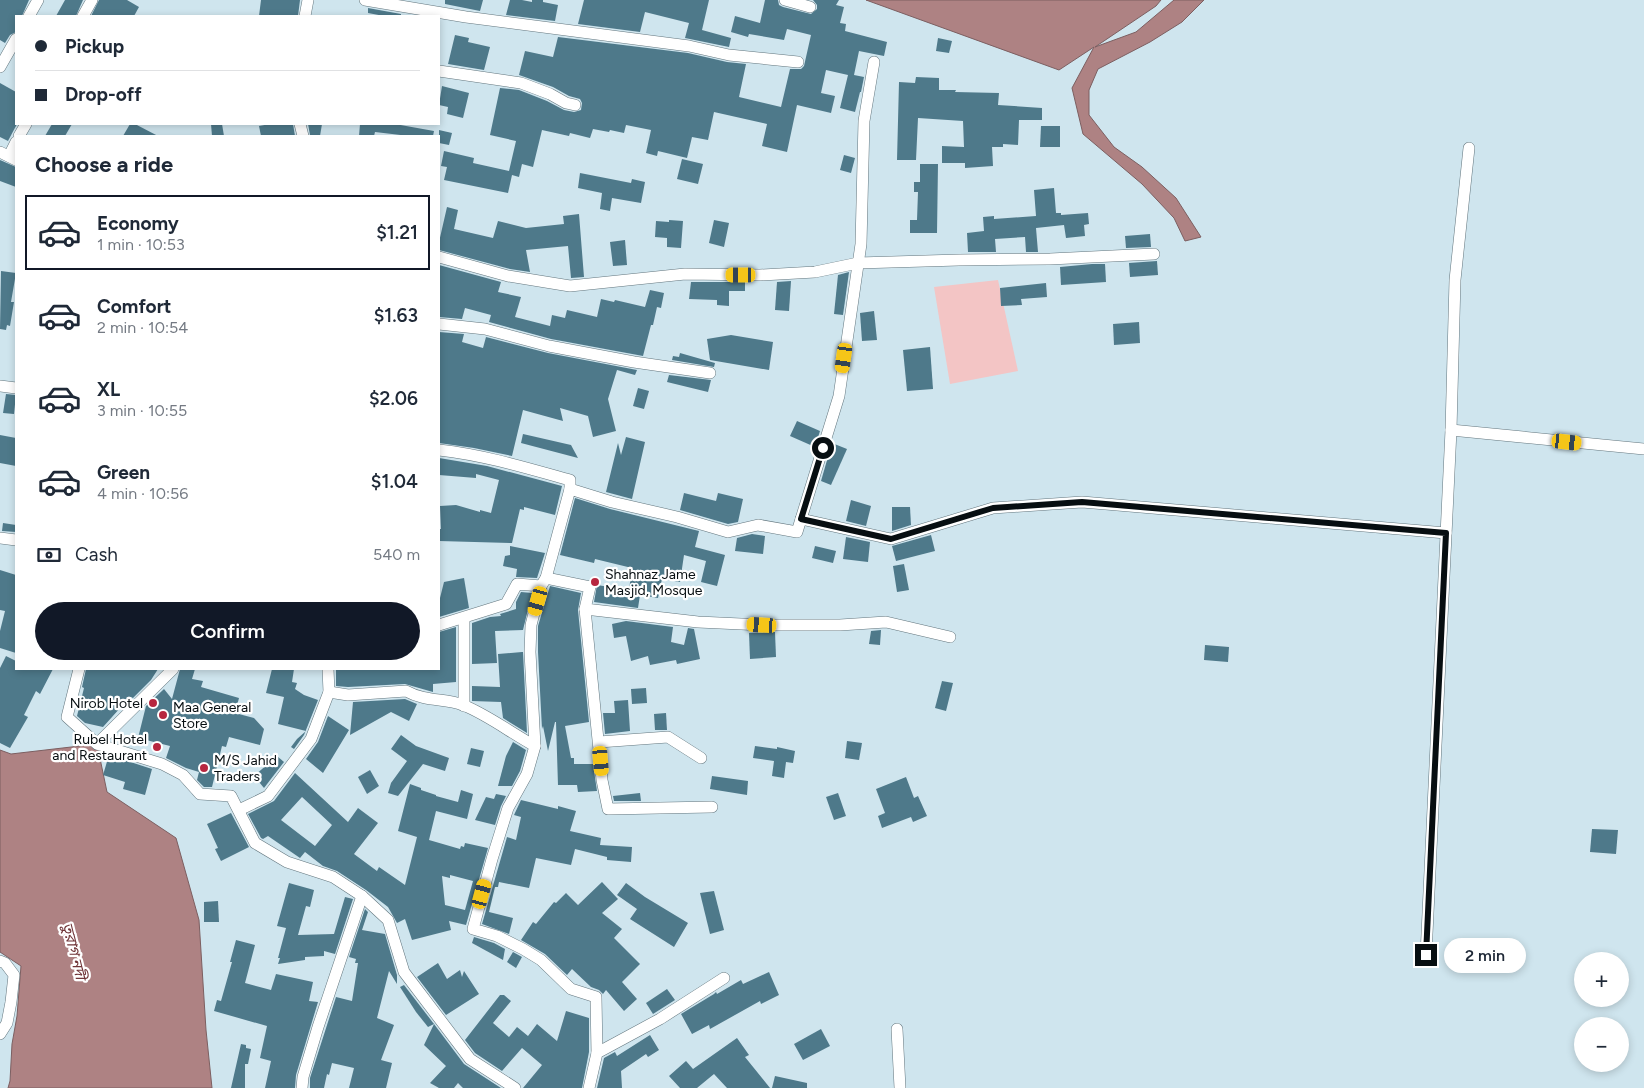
<!DOCTYPE html>
<meta charset="utf-8">
<style>
:root{--surface:#fff;--page:#f6f6f7;--text:#1f2937;--muted:#747a83;--line:#e0e1e3;--accent:#111827}
body{margin:0;font-family:Figtree,"Noto Sans Bengali",sans-serif;background:var(--page);color:var(--text);height:100vh;display:flex;flex-direction:column;font-size:19px;white-space:nowrap}
*{box-sizing:border-box;margin:0}
p{font-size:16px;color:var(--muted)}
.icon{flex:none;width:28px;height:28px;fill:none;stroke:currentColor;stroke-width:2;stroke-linecap:round;stroke-linejoin:round}
.map{position:relative;flex:1;overflow:hidden}
.drawer{position:absolute;left:15px;top:135px;width:425px;height:535px;display:flex;flex-direction:column;background:var(--surface);border-radius:0px;box-shadow:0 2px 8px #0003}
.drawer>*{flex:none}
.banner{position:absolute;left:15px;top:15px;width:425px;height:110px;border-radius:0px;box-shadow:0 2px 8px #0003;display:grid;align-content:center;height:110px;padding:0 20px;background:var(--surface)}
.tools{position:absolute;left:1574px;top:952px;display:grid;gap:10px}
.tools a{display:grid;place-items:center;width:55px;height:55px;border-radius:50%;background:var(--surface);box-shadow:0 2px 8px #0003;font-size:25px}
.end{position:absolute;width:22px;height:22px;margin:-11px;border:6px solid #070e11;background:#fff;box-shadow:0 0 0 2px #fff}
.from{border-radius:50%}
.bubble{position:absolute;height:35px;border-radius:18px;background:var(--surface);box-shadow:0 2px 8px #0003;font-size:16px;font-weight:600;line-height:35px;text-align:center}
.car{position:absolute;width:15px;height:30px;margin:-15px -8px;border-radius:6px;box-shadow:0 0 4px 1px #0007;background:linear-gradient(#f5c518 24%,#345 0 40%,#f5c518 0 76%,#345 0 86%,#f5c518 0)}
.banner b{display:flex;align-items:center;gap:18px;height:48px;font-size:19px}
.banner b+b{border-top:1px solid var(--line)}
.banner i{width:12px;height:12px;background:var(--text)}
ul{padding:0;list-style:none}
li{display:flex;align-items:center;gap:15px;height:75px;margin:0 10px 8px;padding:0 10px;border:2px solid transparent;border-radius:0px}
li div{flex:1}
li b{display:block;font-size:19px}
li em{font-style:normal;font-weight:600}
li.on{border-color:var(--accent)}
li>.icon{width:45px;height:45px;stroke-width:1.5}
h2{padding:0 20px;font-size:22px;line-height:60px}
.pay{display:flex;align-items:center;gap:12px;height:55px;padding:0 20px;font-size:19px}
.pay p{margin-inline-start:auto}
.action{display:flex;gap:10px;margin-top:auto;padding:10px 20px}
.action a{flex:1;height:58px;border-radius:30px;background:var(--accent);color:#fff;font-size:20px;font-weight:600;line-height:58px;text-align:center}
.map>svg:first-child{display:block}
</style>
<div class="map">
<svg width="1644" height="1088" viewBox="0 0 1644 1088">
<rect width="100%" height="100%" fill="#cfe5ee"/>
<path fill="#f3c5c5" d="M998,280l20,91 -68,13 -16,-97z"/>
<g fill="#ae8283" stroke="#7c5f61">
<path d="M866,0h295l-5,6 -61,41 41,-15 38,-32h30l-22,22 -32,20 -52,27 -9,21v25l25,32 28,20 34,31 25,39 -16,4 -11,-23 -32,-34 -59,-50 -11,-46 22,-41 -35,23z"/>
<path d="M97,744l10,48 69,46 23,82 7,110 6,58h-204l2,-7 2,-37 5,-28 4,-50 -21,-14v-202l11,4z"/>
</g>
<g fill="#4e798a" fill-rule="evenodd">
<path d="M0,0h29l-7,16h-6v16l-6,3 -5,8 -5,-3z"/>
<path d="M65,0h18l-7,16h-20z"/>
<path d="M99,0h28l12,7 -5,9h-43z"/>
<path d="M261,0h39l-2,16h-39z"/>
<path d="M445,0h38l-3,11 -35,-7z"/>
<path d="M510,0h12l10,2v-2h11v2l15,3 -3,16 -49,-6z"/>
<path d="M584,0h125l-7,30 29,8 -2,9 -44,-9 4,-15 -44,-11 -5,20 -62,-8z"/>
<path d="M765,0h13l1,5 4,2 28,7 6,-5v-4l-4,-5h26l-3,5 8,2 -4,16 6,1 -1,7 42,11 -3,14 -25,-5 -5,24 10,2 -3,15h-1l-5,20 -15,-4 8,-33 -22,-5 -5,23 14,3 -4,17 -34,-8 -10,47 -25,-6 5,-22 -53,-12 -6,28 -16,-3 -5,21 -29,-7 -1,5 -11,-3 5,-23 -25,-5 -2,8 -14,-3 -1,2 -16,-3 -3,9 -20,-5 -1,3 -27,-6 -9,37 -11,-3 -3,13 -7,-2 -4,18 -64,-13 3,-13 -6,-1 3,-15 30,7 -1,5 36,8 7,-30 -26,-6 10,-47 19,2 28,11 17,9 10,2 7,-2 1,-7 -2,-4 -11,-3 -16,-9 -34,-12 6,-24 28,6 5,-20 130,16 39,9 19,2 -7,33 42,10 9,-38h11l3,-3 7,-31 -24,-6 -3,11 -35,-6 -1,3 -17,-5 4,-16 25,7z"/>
<path d="M368,8l33,6v2h-17l-16,-3z"/>
<path d="M455,35l14,3 -1,4 22,5 -6,23 -36,-6z"/>
<path d="M938,38l14,3 -3,12 -13,-2z"/>
<path d="M916,77l23,1v12h17l-1,2 44,1 -1,12 44,3v12h-23l-1,25 -15,-1v3h-11l1,19 -28,2v-5h-23v-17l22,1 -1,-26 -45,-3 -2,42h-19l2,-78 16,1z"/>
<path d="M0,83l16,9 1,32 -9,17 -8,-4z"/>
<path d="M442,86l27,7 -6,25 -16,-4 1,-7 -9,-2z"/>
<path d="M52,124h20l-7,12h-20z"/>
<path d="M130,124h5l23,12h-35z"/>
<path d="M211,124h11l2,12h-12z"/>
<path d="M270,124h23l2,12h-34l-2,-10z"/>
<path d="M308,124h14l-2,12 -10,-1z"/>
<path d="M360,124h35l39,7 -1,5h-24l-34,-4 -1,4h-15z"/>
<path d="M1041,126h19v21h-20z"/>
<path d="M439,130l13,3 -3,12 -10,-2z"/>
<path d="M844,155l11,3 -4,15 -11,-3z"/>
<path d="M682,159l21,5 -5,20 -21,-5z"/>
<path d="M0,160l16,7v20l-16,-6z"/>
<path d="M920,164h18l-1,69h-27v-13h7l1,-28h-4v-10h6z"/>
<path d="M580,173l51,10 1,-4 13,3 -4,21 -29,-5 -2,13 -10,-2 2,-16 -24,-5z"/>
<path d="M1054,188l2,25h5v2l27,-2 1,11 -5,1 1,11 -19,2 -2,-13 -28,3 2,24h-12l-1,-15 -30,2 1,13h-28l-1,-19 17,-2 -1,-14 11,-1v3l42,-3 -2,-26z"/>
<path d="M447,207l11,3 -4,19 39,9 5,-17 28,7 38,-4 -1,-8 16,-2 5,63 -13,1 -3,-32 -42,4 4,22 -20,-3 -71,-19v-8z"/>
<path d="M669,220l14,1 -2,27 -14,-1v-9l-12,-1 1,-16 13,1z"/>
<path d="M714,220l15,3 -5,24 -15,-4z"/>
<path d="M1150,234l1,13 -25,1 -1,-12z"/>
<path d="M625,240l2,25 -14,1 -3,-24z"/>
<path d="M1157,261l1,14 -28,2 -1,-14z"/>
<path d="M1092,264h13l1,18 -45,3 -1,-18z"/>
<path d="M439,265l62,17 -3,10 23,5 -6,20 35,9 2,-11 13,3 2,-8 30,7 4,-18 13,3 1,-2 30,7 5,-17 14,3 -3,15 -4,-1 -4,18h-2l-8,31 -92,-17 -62,-17 2,-7 -26,-7 -3,11 -23,-2z"/>
<path d="M1,271l15,2 -5,29h3l-4,24 -3,-1 -1,5 -6,-1z"/>
<path d="M849,272l-6,43 -9,-1 4,-39z"/>
<path d="M791,281l-2,30 -14,-1 2,-28z"/>
<path d="M691,282h54v9h-16v15l-12,-1v-5l-28,-1z"/>
<path d="M1046,283l1,14 -26,2 1,6 -21,1 -1,-18z"/>
<path d="M874,311l3,29 -15,1 -2,-28z"/>
<path d="M1139,322l1,21 -26,2 -1,-21z"/>
<path d="M439,332l25,2 -2,8 21,6 3,-11 62,16 89,17 -2,5 -18,-5 -9,29 8,32 -23,6 -5,-21 -28,-8 3,13 -40,-11 -11,46 -38,-8 -35,-5z"/>
<path d="M731,335l42,7 -4,28 -59,-10 -3,-21z"/>
<path d="M930,347l3,42 -26,2 -4,-41z"/>
<path d="M680,353l35,10 -1,4 -42,-7 1,-4 6,1z"/>
<path d="M669,375l42,5 -3,12 -41,-10z"/>
<path d="M638,388l11,3 -5,18 -11,-3z"/>
<path d="M6,394l10,1 -2,19 -11,-1z"/>
<path d="M797,421l23,10 -5,16 -25,-11z"/>
<path d="M523,434l48,11 7,13 -57,-15z"/>
<path d="M0,435l16,3v28l-16,-3z"/>
<path d="M626,437l19,5 -13,57 -26,-7 12,-49 3,12z"/>
<path d="M832,443l15,6 -16,36 -10,-4z"/>
<path d="M439,458l48,8 75,20 -7,29 -31,-8v3l-4,-1 -8,34 -73,-2v-12h2l-1,-23 16,-1 24,7v-2l11,3 8,-33 -23,-6v4l-37,-3z"/>
<path d="M684,493l32,8 2,-8 25,6 -5,23 -10,2 -48,-14z"/>
<path d="M575,498l35,11 89,22 -4,16 30,8 -8,31 -16,-4 5,-21 -22,-6 -4,27 -18,-3 -4,19 -18,-3 -2,13 -44,-6 3,-17 32,5 3,-22 -37,-9 -1,4 -34,-8z"/>
<path d="M851,500l20,6 -5,20 -20,-5z"/>
<path d="M892,507h18l1,18 -19,6z"/>
<path d="M3,523l13,2v7l-14,-1z"/>
<path d="M752,534l13,2 -2,18 -28,-3 2,-13z"/>
<path d="M931,535l4,16 -39,10 -4,-15z"/>
<path d="M846,537l24,5 -2,20 -25,-3z"/>
<path d="M510,546l35,7 -8,25 -21,-1 1,-8 -14,-3 2,-10 5,-1z"/>
<path d="M815,546l21,5 -3,12 -21,-5z"/>
<path d="M904,564l5,26 -12,2 -4,-26z"/>
<path d="M0,570l16,5v78l-16,-5v-17l5,-20 -5,-1z"/>
<path d="M464,578l5,30 -30,9v-15l5,-20z"/>
<path d="M550,586l31,7 -3,17 11,112 -24,4 6,32h3v6h19l4,27 -19,1 -1,-7h-19l-2,-63h-1l-7,29 -5,-25 -1,3 -4,-77v-26z"/>
<path d="M521,592l11,1 -9,37 -28,1 2,32 -25,1v-41l18,-6 11,-1 -1,-2 16,-5v-7z"/>
<path d="M626,621l47,6 -2,15 13,3 4,-17 6,1 6,30 -23,5 -1,-4 -26,5 -2,-9 -17,5 -5,-25 -12,2 -2,-14z"/>
<path d="M456,627v55l-23,2v8l-28,-8 -57,3 -12,-1v-17h103v-37z"/>
<path d="M881,630l-1,15 -11,-1 2,-13z"/>
<path d="M775,632l1,25 -26,2 -1,-26z"/>
<path d="M1205,645l24,2 -1,15 -24,-2z"/>
<path d="M522,652h1l4,81 -24,-15 -2,-16 -29,-1v-15l28,1 -2,-33z"/>
<path d="M6,656l10,5v8h37l-13,25 -4,-3 -12,24 4,2 -18,31 -10,-5v-75z"/>
<path d="M86,669h72l-7,11 -18,18 -3,-1 -27,30 -18,-4 -8,-7 7,-28 -2,-1z"/>
<path d="M180,669h15l-3,10 11,2 -2,6 38,11 -4,15 19,5 10,11 -4,16 -31,-8 -3,10 -4,-1 -10,41h-8l-7,-7 2,-8 -13,-4 -20,-10 4,-12 -32,-8 8,-32 18,-17 8,10z"/>
<path d="M272,669h22l-2,13 5,1 -2,6 9,6 14,5 -14,35 -10,14 -3,-2 6,-8 9,-8 -28,-7 6,-27 -18,-4z"/>
<path d="M942,681l11,2 -7,28 -11,-3z"/>
<path d="M646,688l1,15 -15,1 -1,-15z"/>
<path d="M405,699l12,5 -8,17 -18,-9 -41,23 3,-33z"/>
<path d="M628,700l2,31 -25,3 -2,-21h12l-1,-12z"/>
<path d="M666,713l1,17h-12l-1,-16z"/>
<path d="M328,716l21,14 -26,43 -17,-14 12,-17z"/>
<path d="M401,735l15,11 33,12 -4,13 -22,-7 -25,32 -10,-3 3,-10 16,-22 -16,-12z"/>
<path d="M847,741l15,2 -3,17 -14,-2z"/>
<path d="M513,742l13,8 -6,21 -8,15h-14l8,-30z"/>
<path d="M755,746l22,3v-2l18,4 -2,12 -7,-1 -2,16 -12,-2 2,-15 -21,-3z"/>
<path d="M471,748l13,3 -4,16 -13,-3z"/>
<path d="M109,755l43,14 -7,26 -22,-6 2,-7 -22,-7z"/>
<path d="M277,756l7,6 -20,26 -10,-12z"/>
<path d="M370,770l9,16 -12,8 -9,-17z"/>
<path d="M295,773l53,49 10,-14 20,15 -24,31 23,17 2,-4 26,18 12,-48 -19,-6 12,-47 11,4v2l15,5v1l22,6 3,-12 12,4 -6,25 -31,-8 -7,29 31,9 1,-3 3,1 1,-4 23,5 -22,77 -17,-4 2,9 -39,10 -7,-21 -8,4 -9,-16 -22,-17 -29,-19 -14,-5 -18,-14 -5,6 -32,-22 -5,3 -2,-1 -13,-24 26,-13zM302,797l30,28 -17,21 -34,-26zM450,875l23,6 -8,29 -20,-5 -3,-29 8,2z"/>
<path d="M712,776l36,5 -1,14 -37,-6z"/>
<path d="M906,777l8,21 4,-2 9,20 -14,6 -2,-5 -29,11 -4,-12 7,-3 -9,-24z"/>
<path d="M640,793l1,8h-27l-1,-5z"/>
<path d="M838,793l8,23 -12,4 -8,-23z"/>
<path d="M496,794l10,2 -5,10 -6,19 -20,-5 11,-23 8,2z"/>
<path d="M521,800l37,9v-3l18,5 -6,20 31,7 -1,7 32,2 -1,15 -24,-2v-3l-32,-8 -4,16 -35,-7 -7,30 -30,-6 -1,5h-3l-6,25 24,6 -4,16 -27,-10 25,-87 9,3 5,-23 -7,-2z"/>
<path d="M231,813l18,34 -28,14 -6,-12 3,-1 -11,-24z"/>
<path d="M1592,829l26,1 -2,24 -26,-2z"/>
<path d="M602,882l16,17 -16,14 20,16 -8,9 26,26 -18,18 15,17 -13,12 -18,-21 -3,4 -4,-4 -8,-3 -19,-18 -5,6 -22,-21 -24,-14 12,-18 3,2 18,-22 2,1 10,-10 12,12z"/>
<path d="M289,883l25,7 -4,17 -4,-1 -8,29 36,-1 11,-37 8,2 -18,55 -11,-3v5l-19,1v3l-27,4 2,-6h-2l8,-30 -9,-2z"/>
<path d="M626,883l19,14 43,26 -14,24 -44,-28 7,-10 -20,-14z"/>
<path d="M714,891l10,39 -14,4 -10,-41z"/>
<path d="M218,901l1,21h-15v-20z"/>
<path d="M365,909l3,3 -6,18 23,4 12,41v9l-8,-13 -12,47 17,7 -13,35 11,3 -6,25h-37l5,-20 -22,-5 -3,12 -2,-1 -3,14h-14v-10l26,-81 16,4 6,-38h-3l1,-4 -7,-2z"/>
<path d="M474,937l20,6 11,6 -2,11 -31,-17z"/>
<path d="M236,940l19,5 -10,38 26,7 5,-16 37,8 -4,19 9,1 -22,73 -1,13h-30l6,-27 -11,-3 7,-32 -53,-15 3,-11 4,1 11,-39h-2z"/>
<path d="M513,952l9,5 -6,11 -9,-6z"/>
<path d="M438,963l9,16 13,-9 2,7 2,-6 15,23 -33,21 -29,-38z"/>
<path d="M769,972l10,23 -18,9 -1,-3 -50,28 -1,-4 -17,9 -11,-20 33,-20 2,-2 1,2 24,-14 2,4z"/>
<path d="M404,985l30,39 -6,3 -12,-15 -16,-25z"/>
<path d="M667,989l8,11 -22,14 -7,-11z"/>
<path d="M500,995h4l7,6 -18,22 16,14 8,-10 11,9 9,-12 20,17 9,-30 23,7v34l-7,36h-59l19,-23 -20,-17 -20,23 -27,-18 -10,-13z"/>
<path d="M434,1024l30,40 37,24h-38l-5,-5 -4,5h-15l-9,-5 16,-17 -22,-21z"/>
<path d="M821,1029l9,17 -27,14 -9,-16z"/>
<path d="M650,1035l9,15 -11,7 -2,-3 -25,17 1,17h-25l7,-30 11,-6 2,4z"/>
<path d="M737,1038l12,17 -4,2 25,31h-43l-13,-14 -17,14h-17l-11,-12 17,-15 7,8z"/>
<path d="M241,1044l5,1v3l5,1 -3,15h-3v24h-14z"/>
<path d="M775,1076l32,7v5h-35z"/>
</g>
<g fill="none" stroke-linecap="round" stroke-linejoin="round">
<g stroke="#63767e" stroke-width="12">
<g id="minor">
<path d="M365,0l101,17 223,29 40,9 69,7"/>
<path d="M785,0l25,7"/>
<path d="M29,16l9,-16"/>
<path d="M83,16l9,-16"/>
<path d="M305,16l3,-16"/>
<path d="M0,67l16,-28"/>
<path d="M439,71l82,12 29,11 16,9 9,2"/>
<path d="M300,124l3,12"/>
<path d="M19,136l7,-12"/>
<path d="M0,152l16,8"/>
<path d="M9,156l7,-14"/>
<path d="M439,257l69,19 62,10 115,-12 75,1 55,-3 43,-9 101,-3 91,-1 104,-5"/>
<path d="M439,324l46,5 64,17 85,16 76,11"/>
<path d="M0,386l16,2"/>
<path d="M1451,430l193,19"/>
<path d="M439,450c45,5 88,18 131,30v9"/>
<path d="M801,519l38,-123 22,-152 3,-123 10,-59"/>
<path d="M0,538l16,2"/>
<path d="M546,578l44,9 -5,22 113,13 65,3h77l46,-3 64,15"/>
<path d="M541,586l-10,39 -1,27 5,94 -8,28 -19,34 -16,51 -19,70 24,7 26,13 18,11 30,29 25,8 1,56"/>
<path d="M585,609l17,171 6,29 104,-2"/>
<path d="M464,618v88"/>
<path d="M439,625l67,-21 11,-20 24,2 5,-8 24,-89 42,13 65,15 51,15 30,-7 39,7 4,-13 90,20 102,-31 89,-6 364,31"/>
<path d="M79,669l-12,48 30,27"/>
<path d="M173,669l-76,75 65,20 21,11 17,19 31,2 24,47 32,19 46,15 29,19 26,24 16,52 66,87 45,29"/>
<path d="M329,692l19,3 58,-4c20,11 38,7 57,14 25,10 48,28 72,41"/>
<path d="M599,742l69,-5 33,21"/>
<path d="M239,810l29,-14 43,-57 18,-47 -1,-23"/>
<path d="M1426,955l25,-525 4,-150 14,-132"/>
<path d="M0,961l5,2 9,12 -3,27 -4,21 -7,11"/>
<path d="M897,1029l3,59"/>
<path d="M302,1088l1,-11 15,-50 44,-131"/>
<path d="M589,1088l8,-35 63,-34 64,-41"/>
</g>
</g>
<use href="#minor" stroke="#fff" stroke-width="11"/>
</g>
<g fill="none" stroke-linecap="round" stroke-linejoin="round">
<path stroke="#070e11" stroke-width="6" d="M823,448l-22,71 90,20 102,-31 89,-6 364,31 -20,422"/>
</g>
<g fill="#b7263f" stroke="#fff" stroke-width="2">
<circle cx="595" cy="582" r="5"/>
<circle cx="153" cy="703" r="5"/>
<circle cx="163" cy="715" r="5"/>
<circle cx="157" cy="747" r="5"/>
<circle cx="204" cy="768" r="5"/>
</g>
<g text-anchor="middle" dominant-baseline="central" stroke-width="4.5" stroke-linejoin="round" paint-order="stroke">
<g font-size="14" fill="#070e11" stroke="#fff" text-anchor="start">
<text x="605" y="574">Shahnaz Jame<tspan x="605" dy="16">Masjid, Mosque</tspan></text>
<text x="143" y="703" text-anchor="end">Nirob Hotel</text>
<text x="173" y="707">Maa General<tspan x="173" dy="16">Store</tspan></text>
<text x="147" y="739" text-anchor="end">Rubel Hotel<tspan x="147" dy="16">and Restaurant</tspan></text>
<text x="214" y="760">M/S Jahid<tspan x="214" dy="16">Traders</tspan></text>
</g>
<g font-size="15" font-style="italic" fill="#703538" stroke="#fff">
<text transform="translate(74 951) rotate(76)">তুরাগ নদী</text>
</g>
</g>
</svg>
<div class="tools">
<a>+</a>
<a>−</a>
</div>
<i class="end from" style="left:823px;top:448px"></i>
<i class="end" style="left:1426px;top:955px"></i>
<div class="bubble" style="left:1444px;top:938px;width:82px">2 min</div>
<i class="car" style="left:741px;top:275px;rotate:270deg"></i>
<i class="car" style="left:844px;top:358px;rotate:188deg"></i>
<i class="car" style="left:1567px;top:442px;rotate:96deg"></i>
<i class="car" style="left:538px;top:601px;rotate:196deg"></i>
<i class="car" style="left:762px;top:625px;rotate:273deg"></i>
<i class="car" style="left:601px;top:761px;rotate:175deg"></i>
<i class="car" style="left:482px;top:894px;rotate:15deg"></i>
<div class="banner">
<b><i class="from"></i>Pickup</b>
<b><i></i>Drop-off</b>
</div>
<section class="drawer">
<h2>Choose a ride</h2>
<ul>
<li class="on"><svg class="icon" aria-label="car" viewBox="0 0 24 24"><path d="M5 17H2v-5l4-1 3-4h7l3 4 3 1v5h-3M9 17h6M6 11h13"/><circle cx="7" cy="17" r="2"/><circle cx="17" cy="17" r="2"/></svg><div><b>Economy</b><p>1 min · 10:53</p></div><em>$1.21</em></li>
<li><svg class="icon" aria-label="car" viewBox="0 0 24 24"><path d="M5 17H2v-5l4-1 3-4h7l3 4 3 1v5h-3M9 17h6M6 11h13"/><circle cx="7" cy="17" r="2"/><circle cx="17" cy="17" r="2"/></svg><div><b>Comfort</b><p>2 min · 10:54</p></div><em>$1.63</em></li>
<li><svg class="icon" aria-label="car" viewBox="0 0 24 24"><path d="M5 17H2v-5l4-1 3-4h7l3 4 3 1v5h-3M9 17h6M6 11h13"/><circle cx="7" cy="17" r="2"/><circle cx="17" cy="17" r="2"/></svg><div><b>XL</b><p>3 min · 10:55</p></div><em>$2.06</em></li>
<li><svg class="icon" aria-label="car" viewBox="0 0 24 24"><path d="M5 17H2v-5l4-1 3-4h7l3 4 3 1v5h-3M9 17h6M6 11h13"/><circle cx="7" cy="17" r="2"/><circle cx="17" cy="17" r="2"/></svg><div><b>Green</b><p>4 min · 10:56</p></div><em>$1.04</em></li>
</ul>
<div class="pay"><svg class="icon" aria-label="cash" viewBox="0 0 24 24"><path d="M3 7h18v10H3z"/><circle cx="12" cy="12" r="2"/></svg>Cash<p>540 m</p></div>
<div class="action"><a>Confirm</a></div>
</section>
</div>
